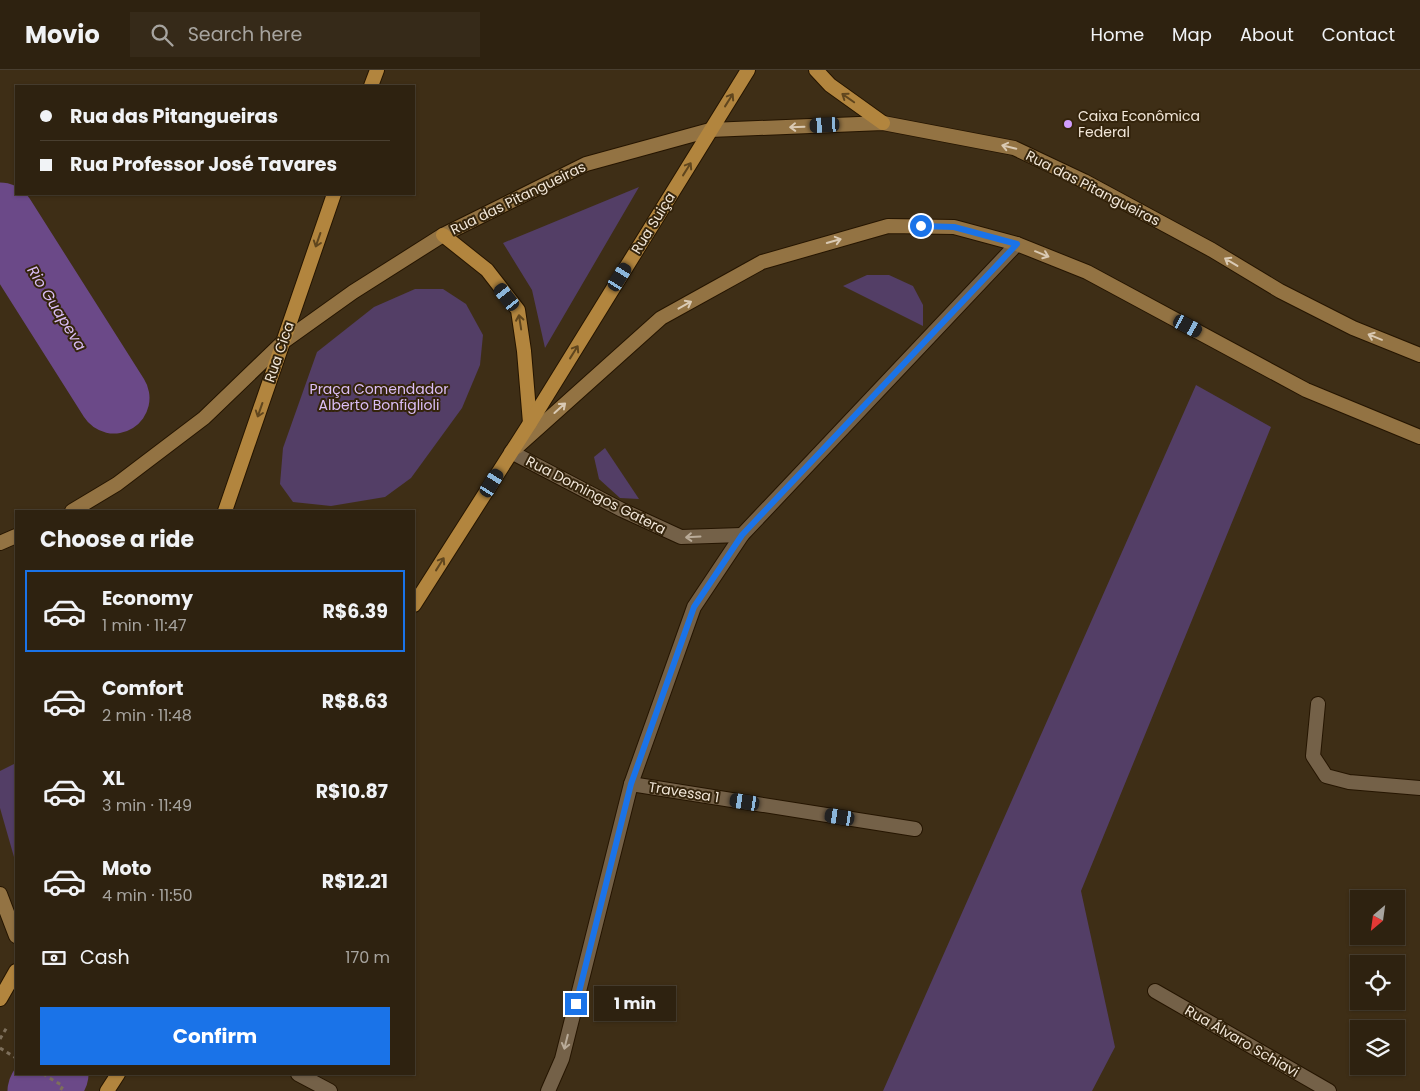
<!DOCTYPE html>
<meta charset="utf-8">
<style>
:root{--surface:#2e2210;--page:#362a19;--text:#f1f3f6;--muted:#a7a49f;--line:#493f30;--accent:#1a73e8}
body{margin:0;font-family:Poppins,sans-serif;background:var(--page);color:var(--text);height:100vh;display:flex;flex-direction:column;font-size:19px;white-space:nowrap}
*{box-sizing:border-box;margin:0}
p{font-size:16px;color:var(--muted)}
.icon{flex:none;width:28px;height:28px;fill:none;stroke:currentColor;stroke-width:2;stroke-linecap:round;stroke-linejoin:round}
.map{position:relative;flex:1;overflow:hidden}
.panel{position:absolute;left:15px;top:440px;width:400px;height:565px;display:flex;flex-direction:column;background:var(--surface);border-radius:0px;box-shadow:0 1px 4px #0004,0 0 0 1px var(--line)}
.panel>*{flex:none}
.top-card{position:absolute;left:15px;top:15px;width:400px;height:110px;border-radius:0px;box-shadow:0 1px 4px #0004,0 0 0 1px var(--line);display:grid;align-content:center;height:110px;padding:0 25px;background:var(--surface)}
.needle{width:32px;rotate:209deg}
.controls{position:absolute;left:1350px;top:820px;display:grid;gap:10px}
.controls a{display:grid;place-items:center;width:55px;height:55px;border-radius:0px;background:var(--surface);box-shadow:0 1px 4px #0004,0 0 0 1px var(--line);font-size:25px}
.end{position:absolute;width:22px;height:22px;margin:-11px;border:6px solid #1a73e8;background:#fff;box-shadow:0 0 0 2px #fff}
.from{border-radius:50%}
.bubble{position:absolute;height:35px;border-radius:0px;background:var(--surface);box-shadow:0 1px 4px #0004,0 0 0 1px var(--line);font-size:16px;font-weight:700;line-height:35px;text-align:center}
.car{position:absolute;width:15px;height:30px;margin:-15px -8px;border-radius:6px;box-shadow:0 0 4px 1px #0007;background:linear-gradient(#222 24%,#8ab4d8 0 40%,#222 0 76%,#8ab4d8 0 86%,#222 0)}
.top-card b{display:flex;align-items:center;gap:18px;height:48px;font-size:19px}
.top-card b+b{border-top:1px solid var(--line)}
.top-card i{width:12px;height:12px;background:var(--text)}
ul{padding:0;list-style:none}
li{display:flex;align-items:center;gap:15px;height:82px;margin:0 10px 8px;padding:0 15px;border:2px solid transparent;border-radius:0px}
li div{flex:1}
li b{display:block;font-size:19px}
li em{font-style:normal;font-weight:700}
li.current{border-color:var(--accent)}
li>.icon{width:45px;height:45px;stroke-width:1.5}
h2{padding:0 25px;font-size:22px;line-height:60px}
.pay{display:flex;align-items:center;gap:12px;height:55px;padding:0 25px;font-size:19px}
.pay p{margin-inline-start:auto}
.cta{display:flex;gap:10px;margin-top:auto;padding:10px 25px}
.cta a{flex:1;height:58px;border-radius:0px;background:var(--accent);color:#fff;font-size:20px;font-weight:700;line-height:58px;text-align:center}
header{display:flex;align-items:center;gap:30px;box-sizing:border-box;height:70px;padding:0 25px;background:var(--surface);border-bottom:1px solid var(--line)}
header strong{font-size:24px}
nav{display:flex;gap:28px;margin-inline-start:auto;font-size:18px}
.search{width:350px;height:45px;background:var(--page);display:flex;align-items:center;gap:12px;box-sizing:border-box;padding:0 18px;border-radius:0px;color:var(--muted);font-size:19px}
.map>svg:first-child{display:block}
</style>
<header>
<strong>Movio</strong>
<div class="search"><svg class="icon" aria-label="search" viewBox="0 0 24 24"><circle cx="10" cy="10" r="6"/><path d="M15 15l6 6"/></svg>Search here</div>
<nav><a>Home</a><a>Map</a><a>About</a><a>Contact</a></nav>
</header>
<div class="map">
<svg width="1420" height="1021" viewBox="0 0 1420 1021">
<rect width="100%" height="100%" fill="#3e2e16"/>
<g fill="#533e66">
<path d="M639,117l-94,161 -13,-58 -29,-47z"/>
<path d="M867,205h22l24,11 10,19v21l-80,-40z"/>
<path d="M415,219h28l23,15 17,31 -3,30 -18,43 -51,70 -26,19 -54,9 -38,-4 -13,-18 3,-36 34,-96 57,-45z"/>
<path d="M1196,315l75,42 -190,464 34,156 -23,44h-209z"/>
<path d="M605,378l34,51 -19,-1 -21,-19 -5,-22z"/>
<path d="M16,693v101l-16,-56v-37z"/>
</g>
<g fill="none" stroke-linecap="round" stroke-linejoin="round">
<g stroke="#6b4988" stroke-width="71">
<path d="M0,148l114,180"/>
<path d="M43,1021l10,-17"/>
</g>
<g stroke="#251500" stroke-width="16">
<path id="service" d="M1318,634l-5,52 13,20 23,6 71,6"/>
</g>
<g stroke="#251500" stroke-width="16">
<g id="minor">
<path d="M631,714l284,45"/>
<path d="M1155,921l174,100"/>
<path d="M298,1004l32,17"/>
</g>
</g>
<g stroke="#251500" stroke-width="16">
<g id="tertiary">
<path d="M511,382l111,58 59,27 61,-2"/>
<path d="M548,1021l14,-32 69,-275 63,-177 48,-72 275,-291"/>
</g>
</g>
<g stroke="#251500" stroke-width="16">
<g id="secondary">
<path d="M517,377l144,-129 101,-56 126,-36 66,1 63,17 70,28 219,118 114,47"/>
<path d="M72,441l45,-27 87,-66 79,-76 70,-50 90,-57 143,-71 124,-34 173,-7 131,25 70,33 128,69 68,41 73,37 67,27"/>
<path d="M0,473l16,-7"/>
<path d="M0,824l16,42"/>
</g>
</g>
<g stroke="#251500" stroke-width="16">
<g id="primary">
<path d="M816,0l14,15 53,38"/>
<path d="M371,16l6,-16"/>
<path d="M443,165l44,35 31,40 6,41 6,72"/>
<path d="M225,441l109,-317"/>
<path d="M414,535l116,-182 218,-353"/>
<path d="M0,929l16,-28"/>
<path d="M107,1021l11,-17"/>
</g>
</g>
<g stroke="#7d6f5b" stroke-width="3" stroke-dasharray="4 4" stroke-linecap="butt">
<path d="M0,969l7,-12"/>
<path d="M0,978l16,10"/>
<path d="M43,1004l20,12 -3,5"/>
</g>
<use href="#service" stroke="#746148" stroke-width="14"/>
<use href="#minor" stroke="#746148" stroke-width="14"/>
<use href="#tertiary" stroke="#746148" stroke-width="14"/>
<use href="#secondary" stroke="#937343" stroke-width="14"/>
<use href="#primary" stroke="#b2853e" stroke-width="14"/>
</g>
<defs><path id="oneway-shaft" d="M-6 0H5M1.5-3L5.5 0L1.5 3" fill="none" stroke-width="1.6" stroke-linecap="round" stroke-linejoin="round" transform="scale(1.25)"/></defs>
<g stroke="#60461e">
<use href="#oneway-shaft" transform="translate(848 28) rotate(-145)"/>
<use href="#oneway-shaft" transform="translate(729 30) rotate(-58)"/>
<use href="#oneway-shaft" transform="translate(687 99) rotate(-58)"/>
<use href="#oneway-shaft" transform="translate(318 170) rotate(109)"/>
<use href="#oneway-shaft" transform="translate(520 252) rotate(-99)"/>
<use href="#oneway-shaft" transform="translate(574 282) rotate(-58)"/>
<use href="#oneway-shaft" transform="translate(260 340) rotate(109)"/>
<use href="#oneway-shaft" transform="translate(440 494) rotate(-58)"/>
</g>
<g stroke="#dacab4">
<use href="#oneway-shaft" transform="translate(797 57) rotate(178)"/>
<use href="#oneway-shaft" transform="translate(1009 77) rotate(-166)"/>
<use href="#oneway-shaft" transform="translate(834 171) rotate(-16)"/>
<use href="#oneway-shaft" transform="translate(1042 184) rotate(22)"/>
<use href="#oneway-shaft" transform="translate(1231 192) rotate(-149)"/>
<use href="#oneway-shaft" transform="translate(685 235) rotate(-29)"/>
<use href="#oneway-shaft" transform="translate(1375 267) rotate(-158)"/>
<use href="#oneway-shaft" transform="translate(560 338) rotate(-42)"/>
</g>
<g stroke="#b9ab98">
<use href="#oneway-shaft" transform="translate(693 467) rotate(177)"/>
<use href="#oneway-shaft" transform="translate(566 972) rotate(104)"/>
</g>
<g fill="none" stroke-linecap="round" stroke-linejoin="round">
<path stroke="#1a73e8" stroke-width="6" d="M576,934l55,-220 63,-177 48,-72 275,-291 -63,-17 -33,-1"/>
</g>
<circle fill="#d19dfe" stroke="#34240c" stroke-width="2" cx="1068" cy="54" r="5"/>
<g text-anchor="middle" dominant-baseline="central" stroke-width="4" stroke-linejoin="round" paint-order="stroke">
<g font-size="14" fill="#f2e7d9" stroke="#34240c" text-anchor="start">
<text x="1078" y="46">Caixa Econômica<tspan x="1078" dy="16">Federal</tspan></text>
</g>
<g font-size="14" fill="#f2e7d9" stroke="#34240c">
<text transform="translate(1093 118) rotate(27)">Rua das Pitangueiras</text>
<text transform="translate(518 128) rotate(-26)">Rua das Pitangueiras</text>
<text transform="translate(653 153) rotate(-58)">Rua Suiça</text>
<text transform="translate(279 282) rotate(-71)">Rua Cica</text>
<text transform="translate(596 425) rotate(27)">Rua Domingos Gatera</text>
<text transform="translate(684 722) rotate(9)">Travessa 1</text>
<text transform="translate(1242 971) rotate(30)">Rua Álvaro Schiavi</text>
</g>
<g font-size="14" fill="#dbbef6" stroke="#34240c">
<text x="379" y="319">Praça Comendador<tspan x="379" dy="16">Alberto Bonfiglioli</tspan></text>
</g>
<g font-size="15" font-style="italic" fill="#d9bdf4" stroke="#34240c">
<text transform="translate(57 238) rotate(58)">Rio Guapeva</text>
</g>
</g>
</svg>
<div class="controls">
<a><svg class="needle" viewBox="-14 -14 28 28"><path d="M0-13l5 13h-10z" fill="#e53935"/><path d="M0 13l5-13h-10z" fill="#a7a49f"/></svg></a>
<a><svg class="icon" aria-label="locate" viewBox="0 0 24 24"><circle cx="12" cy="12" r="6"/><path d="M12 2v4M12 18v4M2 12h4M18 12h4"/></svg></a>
<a><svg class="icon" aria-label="layers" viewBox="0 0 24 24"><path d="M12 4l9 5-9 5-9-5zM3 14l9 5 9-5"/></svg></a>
</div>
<i class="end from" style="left:921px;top:156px"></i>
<i class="end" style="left:576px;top:934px"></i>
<div class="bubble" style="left:594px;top:916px;width:82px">1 min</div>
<i class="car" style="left:825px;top:55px;rotate:267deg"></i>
<i class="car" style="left:620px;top:207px;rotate:32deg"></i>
<i class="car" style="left:507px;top:227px;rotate:322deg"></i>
<i class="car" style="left:1188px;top:256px;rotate:118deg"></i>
<i class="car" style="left:492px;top:413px;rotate:32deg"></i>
<i class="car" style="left:745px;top:732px;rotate:279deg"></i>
<i class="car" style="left:840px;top:747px;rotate:279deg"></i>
<div class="top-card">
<b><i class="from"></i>Rua das Pitangueiras</b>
<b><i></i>Rua Professor José Tavares</b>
</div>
<section class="panel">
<h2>Choose a ride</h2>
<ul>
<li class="current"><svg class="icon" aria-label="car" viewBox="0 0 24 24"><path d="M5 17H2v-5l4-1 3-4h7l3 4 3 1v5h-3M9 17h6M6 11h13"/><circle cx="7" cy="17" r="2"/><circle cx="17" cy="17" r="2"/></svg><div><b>Economy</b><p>1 min · 11:47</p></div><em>R$6.39</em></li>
<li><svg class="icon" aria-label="car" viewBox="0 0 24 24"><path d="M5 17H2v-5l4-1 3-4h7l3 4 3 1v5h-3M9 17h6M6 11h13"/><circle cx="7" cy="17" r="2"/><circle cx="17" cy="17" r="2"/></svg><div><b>Comfort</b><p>2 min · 11:48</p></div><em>R$8.63</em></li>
<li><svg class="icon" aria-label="car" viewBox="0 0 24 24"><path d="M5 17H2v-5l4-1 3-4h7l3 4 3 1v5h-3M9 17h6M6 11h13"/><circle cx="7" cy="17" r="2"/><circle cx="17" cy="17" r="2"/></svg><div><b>XL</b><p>3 min · 11:49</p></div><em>R$10.87</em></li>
<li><svg class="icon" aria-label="car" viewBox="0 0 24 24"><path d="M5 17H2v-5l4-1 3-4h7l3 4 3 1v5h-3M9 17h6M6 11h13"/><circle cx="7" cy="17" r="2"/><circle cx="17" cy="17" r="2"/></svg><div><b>Moto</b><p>4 min · 11:50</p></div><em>R$12.21</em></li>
</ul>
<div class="pay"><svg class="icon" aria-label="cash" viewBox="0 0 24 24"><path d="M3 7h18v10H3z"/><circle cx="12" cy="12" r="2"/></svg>Cash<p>170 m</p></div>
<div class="cta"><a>Confirm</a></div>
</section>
</div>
